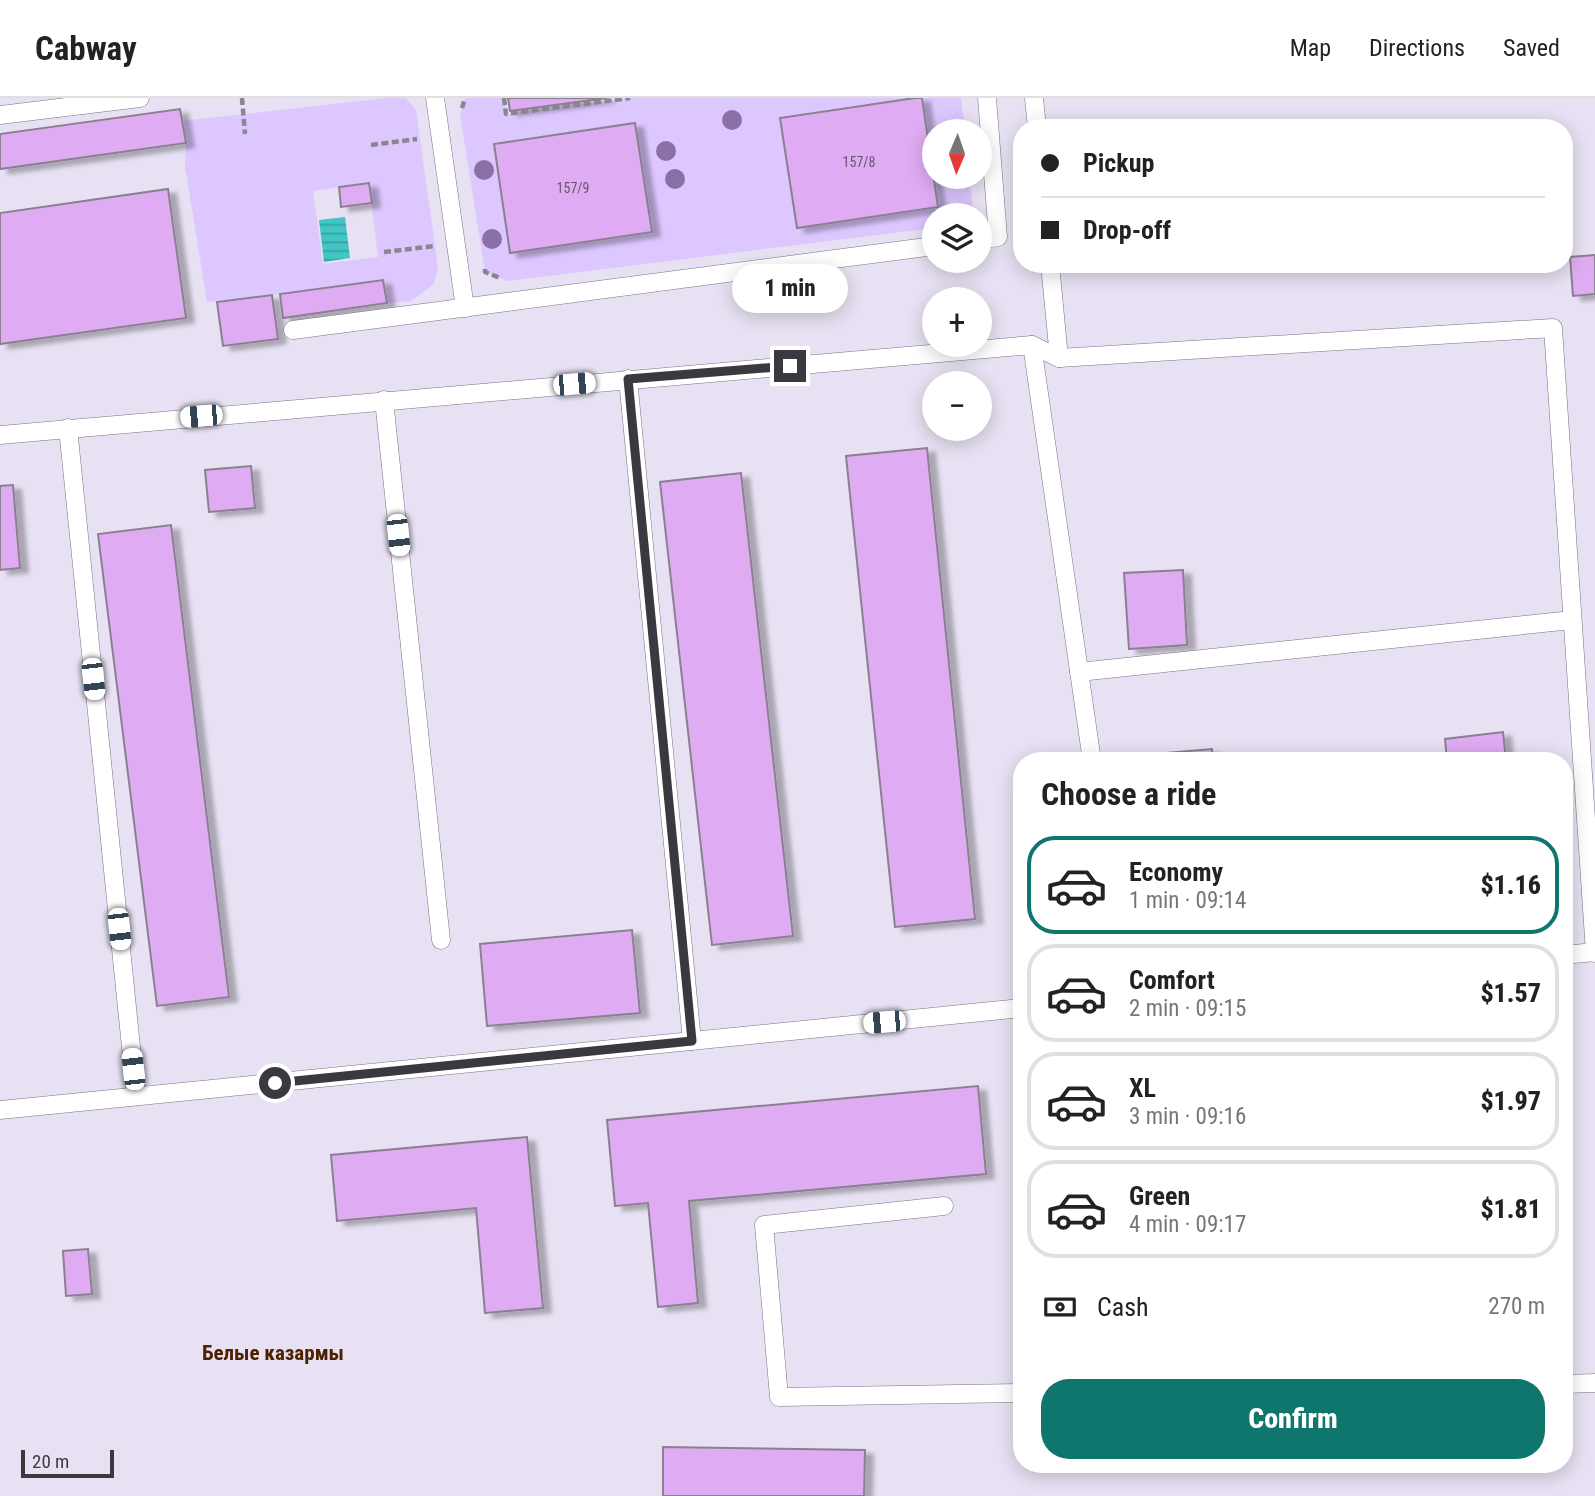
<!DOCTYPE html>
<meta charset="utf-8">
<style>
:root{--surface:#fff;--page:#f6f6f6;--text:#222;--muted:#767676;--line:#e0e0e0;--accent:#0f766e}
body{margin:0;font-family:"Roboto Condensed",sans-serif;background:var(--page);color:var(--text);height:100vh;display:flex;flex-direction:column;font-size:26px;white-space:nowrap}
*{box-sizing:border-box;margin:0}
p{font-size:23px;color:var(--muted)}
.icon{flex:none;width:38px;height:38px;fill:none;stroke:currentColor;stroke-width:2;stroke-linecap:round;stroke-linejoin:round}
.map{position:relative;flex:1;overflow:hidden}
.panel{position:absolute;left:1013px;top:654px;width:560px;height:721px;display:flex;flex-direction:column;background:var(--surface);border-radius:28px;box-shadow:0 4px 18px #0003}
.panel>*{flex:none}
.banner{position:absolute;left:1013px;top:21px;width:560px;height:154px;border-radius:28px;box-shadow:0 4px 18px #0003;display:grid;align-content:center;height:154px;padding:0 28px;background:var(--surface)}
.needle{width:46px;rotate:182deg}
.buttons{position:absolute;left:922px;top:21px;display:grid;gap:14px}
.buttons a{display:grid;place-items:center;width:70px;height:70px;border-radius:50%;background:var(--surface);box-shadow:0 4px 18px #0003;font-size:35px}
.scale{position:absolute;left:21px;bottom:18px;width:93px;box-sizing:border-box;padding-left:7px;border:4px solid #3b3940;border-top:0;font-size:19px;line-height:24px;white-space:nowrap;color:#3b3940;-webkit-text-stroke:5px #e7e1f3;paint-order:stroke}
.end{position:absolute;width:32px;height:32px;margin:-16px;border:9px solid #3b3940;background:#fff;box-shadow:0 0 0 4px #fff}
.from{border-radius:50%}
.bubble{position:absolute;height:49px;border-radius:24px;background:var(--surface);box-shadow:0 4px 18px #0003;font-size:23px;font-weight:800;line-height:49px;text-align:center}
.car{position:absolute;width:21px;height:42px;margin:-21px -10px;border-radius:9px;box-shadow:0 0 5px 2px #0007;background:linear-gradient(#fff 24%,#345 0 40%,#fff 0 76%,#345 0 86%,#fff 0)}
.banner b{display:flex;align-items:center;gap:24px;height:66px;font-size:26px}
.banner b+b{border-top:2px solid var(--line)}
.banner i{width:18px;height:18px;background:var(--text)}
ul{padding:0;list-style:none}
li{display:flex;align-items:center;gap:21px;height:98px;margin:0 14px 10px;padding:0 14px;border:4px solid var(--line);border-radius:28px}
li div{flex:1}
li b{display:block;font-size:26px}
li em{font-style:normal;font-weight:800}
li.active{border-color:var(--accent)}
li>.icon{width:63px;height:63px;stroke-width:1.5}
h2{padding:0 28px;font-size:32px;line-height:84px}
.pay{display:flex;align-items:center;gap:18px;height:77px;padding:0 28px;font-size:26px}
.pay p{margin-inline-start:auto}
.button{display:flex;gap:14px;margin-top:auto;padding:14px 28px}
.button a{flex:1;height:80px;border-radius:28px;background:var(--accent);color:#fff;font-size:28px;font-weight:800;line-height:80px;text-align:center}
header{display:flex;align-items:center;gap:42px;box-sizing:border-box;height:98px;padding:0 35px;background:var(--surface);border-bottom:2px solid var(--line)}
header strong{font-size:33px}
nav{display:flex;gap:38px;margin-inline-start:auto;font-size:24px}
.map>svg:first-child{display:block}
</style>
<header>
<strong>Cabway</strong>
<nav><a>Map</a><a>Directions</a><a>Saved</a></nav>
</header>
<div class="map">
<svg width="1595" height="1398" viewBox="0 0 1595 1398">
<defs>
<pattern id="water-rules" width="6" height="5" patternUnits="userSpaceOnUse" patternTransform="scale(1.75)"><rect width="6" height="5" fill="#42c5c5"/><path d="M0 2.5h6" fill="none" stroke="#38a1a1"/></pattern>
<filter id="shadow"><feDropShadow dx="8" dy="4.5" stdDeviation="2" flood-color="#0004"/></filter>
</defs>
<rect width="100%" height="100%" fill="#e7e1f3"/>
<g fill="#dcc7ff" fill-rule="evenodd">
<path d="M387,0h19l10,12 22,158 -4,16 -23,17 -24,2 -4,-23 -103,14 -73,8 -22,-136 1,-23 -4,-22zM369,85l9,74 -55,7 -10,-73z"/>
<path d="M465,0h39l3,16 123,-16h331l4,33h-31v46h35l4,34 -5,4h-34v13l-427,53 -22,-9 -25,-158z"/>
</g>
<path fill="url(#water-rules)" d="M345,119l5,41 -26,4 -5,-42z"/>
<g fill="#dfacf3" stroke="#8a808f" stroke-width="2" filter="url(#shadow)">
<path d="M508,0h99l-97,13z"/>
<path d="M915,0h7l16,109 -141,21 -17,-110z"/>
<path d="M180,11l6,34 -186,26v-35z"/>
<path d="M635,25l17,109 -142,21 -16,-109z"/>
<path d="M369,85l3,20 -31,4 -2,-20z"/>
<path d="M168,91l18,129 -186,26v-131z"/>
<path d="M1595,157v39l-22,2 -3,-39z"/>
<path d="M383,182l4,23 -104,15 -3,-24z"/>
<path d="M272,197l6,44 -55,7 -6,-44z"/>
<path d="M927,350l48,471 -80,8 -49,-471z"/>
<path d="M251,368l4,42 -46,4 -4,-42z"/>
<path d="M741,375l52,463 -81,9 -52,-463z"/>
<path d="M13,387l7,83 -20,2v-84z"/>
<path d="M171,427l58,472 -72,9 -59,-472z"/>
<path d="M1183,472l4,75 -58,4 -5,-76z"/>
<path d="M1503,634l3,29h-59l-2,-22z"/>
<path d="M1212,651l1,12h-57l-1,-7z"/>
<path d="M632,832l8,83 -153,13 -7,-82z"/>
<path d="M978,988l8,88 -297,27 9,102 -40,4 -10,-104 -33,3 -8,-86z"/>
<path d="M527,1039l16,171 -58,5 -9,-105 -139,13 -6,-66z"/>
<path d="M88,1151l4,45 -26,2 -3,-45z"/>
<path d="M663,1349l202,3 -1,46h-201z"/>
</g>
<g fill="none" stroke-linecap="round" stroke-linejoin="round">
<g stroke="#787383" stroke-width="19">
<g id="service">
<path d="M435,0l30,210"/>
<path d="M1034,0l3,30"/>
<path d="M0,17l140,-17"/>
<path d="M980,142l18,-3 -11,-139"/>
<path d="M1050,166l9,94"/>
<path d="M293,232l641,-84"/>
<path d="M1032,247l60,416"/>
<path d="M628,281l64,662"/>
<path d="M384,302l57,540"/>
<path d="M68,330l68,668"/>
<path d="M0,337l1032,-90 27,13 494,-30 42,625"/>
<path d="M1079,574l493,-52"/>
<path d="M1564,857l31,-3"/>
<path d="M0,1012l1022,-102"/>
<path d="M944,1108l-180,19 15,172 243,-4"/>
<path d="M1564,1286l31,-1"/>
</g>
</g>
<g stroke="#898591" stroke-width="4.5" stroke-dasharray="7 3.5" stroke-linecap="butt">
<path d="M242,0l3,36"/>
<path d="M504,0l2,16 124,-16"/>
<path d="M462,10l3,-10"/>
<path d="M371,47l46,-6"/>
<path d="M384,154l50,-6"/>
<path d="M485,171v3l15,6"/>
</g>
<use href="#service" stroke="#fff" stroke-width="18"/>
</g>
<g fill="#8b70a8">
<circle cx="732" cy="22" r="10"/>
<circle cx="666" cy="53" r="10"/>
<circle cx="484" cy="72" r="10"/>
<circle cx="675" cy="81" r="10"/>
<circle cx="492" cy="141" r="10"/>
</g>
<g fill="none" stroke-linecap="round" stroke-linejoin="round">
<path stroke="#3b3940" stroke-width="9" d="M275,985l417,-42 -64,-662 162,-13"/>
</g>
<g text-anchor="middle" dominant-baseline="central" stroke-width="5" stroke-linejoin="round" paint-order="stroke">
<g font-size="14" fill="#64566d">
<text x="859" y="64">157/8</text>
<text x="573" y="90">157/9</text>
</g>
<g font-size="21" font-weight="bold" fill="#4d2000" stroke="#e7e1f3">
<text x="273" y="1255">Белые казармы</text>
</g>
</g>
</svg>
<div class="buttons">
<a><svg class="needle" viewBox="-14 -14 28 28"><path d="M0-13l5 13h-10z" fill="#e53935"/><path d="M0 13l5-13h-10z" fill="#767676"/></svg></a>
<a><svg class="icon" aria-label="layers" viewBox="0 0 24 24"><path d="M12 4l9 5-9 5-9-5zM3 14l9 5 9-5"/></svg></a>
<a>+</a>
<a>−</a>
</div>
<div class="scale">20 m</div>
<i class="end from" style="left:275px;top:985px"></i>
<i class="end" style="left:790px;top:268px"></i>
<div class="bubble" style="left:732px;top:166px;width:116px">1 min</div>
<i class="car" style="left:574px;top:286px;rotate:85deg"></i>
<i class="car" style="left:201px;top:318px;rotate:265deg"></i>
<i class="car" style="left:398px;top:437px;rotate:174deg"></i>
<i class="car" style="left:93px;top:581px;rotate:174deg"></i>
<i class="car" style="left:119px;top:831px;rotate:174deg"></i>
<i class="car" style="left:884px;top:924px;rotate:265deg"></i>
<i class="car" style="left:133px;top:971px;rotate:354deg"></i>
<div class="banner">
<b><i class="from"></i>Pickup</b>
<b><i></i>Drop-off</b>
</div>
<section class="panel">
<h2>Choose a ride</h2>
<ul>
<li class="active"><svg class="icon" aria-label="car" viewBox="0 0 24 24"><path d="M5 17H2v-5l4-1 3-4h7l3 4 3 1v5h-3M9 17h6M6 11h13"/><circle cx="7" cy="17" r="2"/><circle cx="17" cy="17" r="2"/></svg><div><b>Economy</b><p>1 min · 09:14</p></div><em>$1.16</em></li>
<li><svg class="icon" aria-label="car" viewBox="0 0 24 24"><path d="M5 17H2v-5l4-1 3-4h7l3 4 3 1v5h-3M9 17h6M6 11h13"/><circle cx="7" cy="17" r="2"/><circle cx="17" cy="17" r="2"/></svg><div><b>Comfort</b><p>2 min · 09:15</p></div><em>$1.57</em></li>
<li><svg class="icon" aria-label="car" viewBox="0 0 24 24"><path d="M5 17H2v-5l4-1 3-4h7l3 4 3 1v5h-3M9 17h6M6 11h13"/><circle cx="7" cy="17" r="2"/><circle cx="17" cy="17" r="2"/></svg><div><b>XL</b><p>3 min · 09:16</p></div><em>$1.97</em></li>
<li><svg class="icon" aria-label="car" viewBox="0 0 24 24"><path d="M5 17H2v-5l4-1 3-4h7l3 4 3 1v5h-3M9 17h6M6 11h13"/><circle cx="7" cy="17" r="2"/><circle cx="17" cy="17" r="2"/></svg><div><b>Green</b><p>4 min · 09:17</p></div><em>$1.81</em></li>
</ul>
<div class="pay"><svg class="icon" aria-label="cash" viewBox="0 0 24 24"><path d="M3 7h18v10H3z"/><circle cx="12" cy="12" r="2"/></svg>Cash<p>270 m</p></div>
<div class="button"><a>Confirm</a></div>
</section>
</div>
